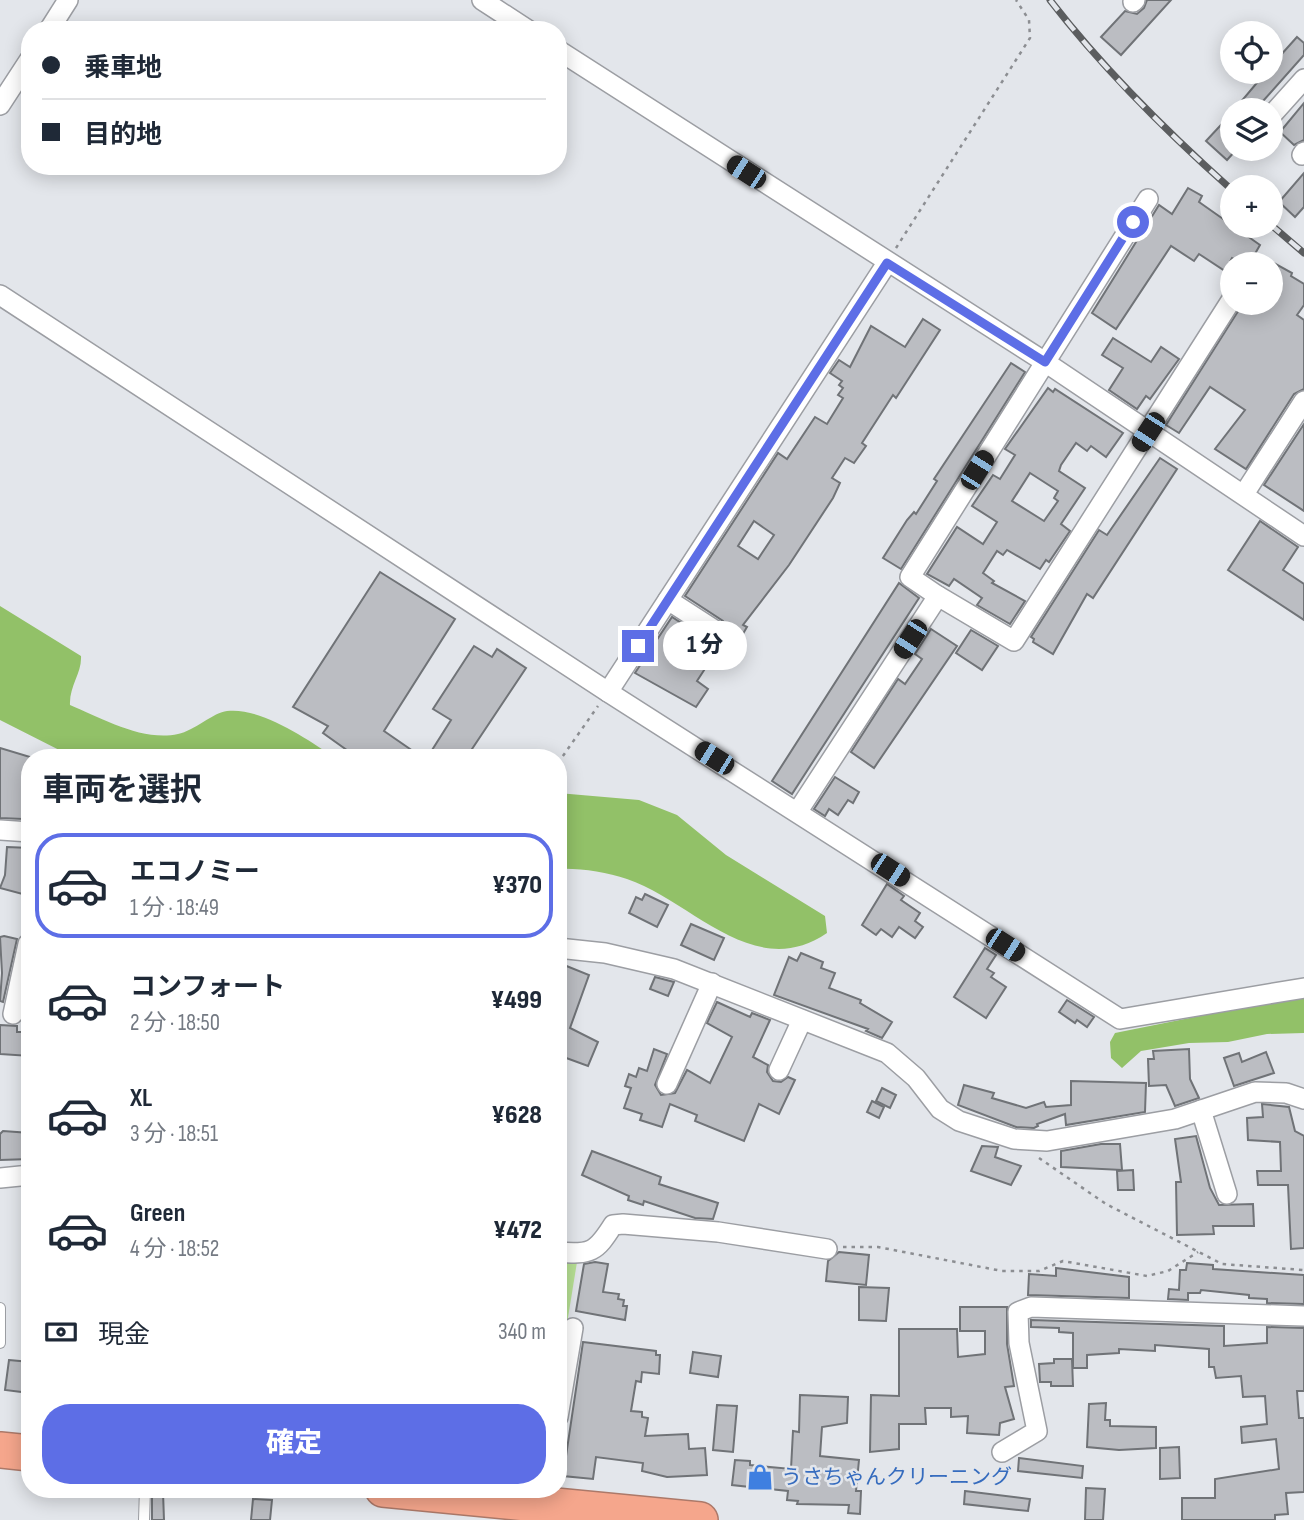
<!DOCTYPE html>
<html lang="ja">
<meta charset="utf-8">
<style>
:root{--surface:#fff;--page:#f2f2f3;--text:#1f2937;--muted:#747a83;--line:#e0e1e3;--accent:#5d6ee6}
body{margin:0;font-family:"Sofia Sans Condensed","Noto Sans JP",sans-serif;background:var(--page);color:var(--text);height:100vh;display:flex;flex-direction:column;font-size:26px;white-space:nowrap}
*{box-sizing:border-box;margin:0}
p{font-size:23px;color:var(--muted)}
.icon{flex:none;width:38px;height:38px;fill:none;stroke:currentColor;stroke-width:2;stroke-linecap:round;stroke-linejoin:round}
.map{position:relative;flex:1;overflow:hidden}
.drawer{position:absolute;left:21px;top:749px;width:546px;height:749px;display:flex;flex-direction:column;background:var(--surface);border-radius:28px;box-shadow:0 4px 18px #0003}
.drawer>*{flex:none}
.banner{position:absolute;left:21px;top:21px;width:546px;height:154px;border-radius:28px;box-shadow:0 4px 18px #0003;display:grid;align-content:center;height:154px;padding:0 21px;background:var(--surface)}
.tools{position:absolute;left:1220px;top:21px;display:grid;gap:14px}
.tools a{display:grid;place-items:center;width:63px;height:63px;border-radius:50%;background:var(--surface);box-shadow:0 4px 18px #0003;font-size:35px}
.end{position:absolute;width:32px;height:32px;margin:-16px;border:9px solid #5d6ee6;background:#fff;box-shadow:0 0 0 4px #fff}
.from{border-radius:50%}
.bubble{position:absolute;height:49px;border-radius:24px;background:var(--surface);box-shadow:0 4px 18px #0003;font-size:23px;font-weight:800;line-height:49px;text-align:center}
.car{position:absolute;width:21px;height:42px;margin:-21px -10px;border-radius:9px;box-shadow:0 0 5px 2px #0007;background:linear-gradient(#222 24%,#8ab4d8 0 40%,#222 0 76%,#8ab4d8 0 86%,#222 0)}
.banner b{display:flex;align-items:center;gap:24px;height:66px;font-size:26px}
.banner b+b{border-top:2px solid var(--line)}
.banner i{width:18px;height:18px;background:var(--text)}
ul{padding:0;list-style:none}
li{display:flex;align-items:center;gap:21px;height:105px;margin:0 14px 10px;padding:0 7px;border:4px solid transparent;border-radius:28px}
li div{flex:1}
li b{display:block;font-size:26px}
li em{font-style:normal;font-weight:800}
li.active{border-color:var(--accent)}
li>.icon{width:63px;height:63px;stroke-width:1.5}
h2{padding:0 21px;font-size:32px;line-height:84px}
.pay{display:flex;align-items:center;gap:18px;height:77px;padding:0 21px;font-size:26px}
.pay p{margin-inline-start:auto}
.action{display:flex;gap:14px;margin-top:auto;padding:14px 21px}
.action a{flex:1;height:80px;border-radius:28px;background:var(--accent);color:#fff;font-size:28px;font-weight:800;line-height:80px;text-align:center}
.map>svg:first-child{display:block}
</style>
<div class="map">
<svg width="1304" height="1520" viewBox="0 0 1304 1520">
<rect width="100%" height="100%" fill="#e3e6eb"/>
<path fill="#b7e094" d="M558,1260l19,2 -18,111h-1z"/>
<g fill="#92c168">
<path d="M0,606l81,50c1,17 -12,30 -11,49 31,13 73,37 108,29 16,-3 36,-22 49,-23 35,-4 81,29 109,47h-261l-75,-38z"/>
<path d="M558,793l81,7 38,15 49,40 99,61 2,17c-73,50 -135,-32 -200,-54 -21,-7 -47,-11 -69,-10z"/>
<path d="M1304,995v38l-37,1 -39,8 -39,1 -48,8 -19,17 -11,-10 -1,-16 5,-9z"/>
</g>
<g fill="#bbbdc2" stroke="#707377" stroke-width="2" fill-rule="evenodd">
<path d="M1147,0h24l-50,55 -20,-18 24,-26 12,3 7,-6z"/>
<path d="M1297,37l7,6v12l-49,55h-21l32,-38h4v-5z"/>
<path d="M1304,103v37l-10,5 -14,-13z"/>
<path d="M1232,113v36l4,1 -9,10 -21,-19z"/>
<path d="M1304,173v34l-9,10 -16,-15z"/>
<path d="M1188,188l14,8 -3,6 61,43 -8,14 -5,-3 -5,7 -10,-5 -7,13 -26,-17 -5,7 -23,-15 -55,83 -24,-16 67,-108 13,9z"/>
<path d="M1261,256l31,17 -1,3 13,8v21l-7,10 7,5v69l-10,5 -48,75 -31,-20 30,-39 -35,-23 -31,46 -13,-8 76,-120 12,7 6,-9h10v-10l8,-11 -8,-6v-12h-14z"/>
<path d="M923,319l17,11 -44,68 -3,-3 -31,48 4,3 -12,17 -9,-5 -13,20 8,5 -7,15 -44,67 -46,60 4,2 -17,29 -3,-3 -9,13 -8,-5 -13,20 11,8 -12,18 -61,-34 37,-56 38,25 6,1 10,-5 2,-7 -5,-10 -38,-25 93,-143 9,6 28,-42 12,7 16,-26 -5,-3 5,-7 -4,-3 3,-4 -12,-8 9,-13 11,7 21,-41 34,21zM754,521l20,14 -16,24 -20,-13z"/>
<path d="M1113,338l38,24 10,-15 18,12 -29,40 -4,-3 -9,13 -28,-19 14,-22 -21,-13z"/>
<path d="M1011,363l14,9 -124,197 -18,-11 24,-38 7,-8 2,2 21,-33 -3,-2z"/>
<path d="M1048,388l5,4 2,-3 68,44 -17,24 -15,-11 -4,5 -11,-8 -15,22 -2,6 26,17 -24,36 9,7 -21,31 -3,-2 -6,9 -33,-19 -4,5 -6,-4 -14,22 11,8 -2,2 33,18 -15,23 -33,-19 5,-7 -28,-19 -5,7 -22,-12 30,-47 26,17 14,-22 -25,-16 21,-31 7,4 15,-24 -10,-6zM1030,473l28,18 -4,7 4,3 -14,20 -32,-20z"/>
<path d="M1304,424v87l-40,-26z"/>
<path d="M1160,458l17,11 -84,129 -6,-4 -34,60 -20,-12 1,-3 -3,-2 68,-107 8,5z"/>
<path d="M1260,521l38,26 -15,23 21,14v36l-76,-50z"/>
<path d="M380,572l75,47 -71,112 39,27h-65l-35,-25 5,-7 -35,-19z"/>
<path d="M899,583l20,15 -127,196 -20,-13z"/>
<path d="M931,629l26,17 -83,122 -23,-16 47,-73 7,5 17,-25 -7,-5z"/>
<path d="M971,630l27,16 -16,24 -26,-17z"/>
<path d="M474,646l18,11 5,-8 29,19 -60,90h-39l24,-38 -18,-11z"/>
<path d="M0,748l30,9v37l-7,25 -23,-1z"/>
<path d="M835,777l24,15 -6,11 -5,-3 -10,15 -9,-6 -4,7 -11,-7z"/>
<path d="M7,847l23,1v48l-30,-8 5,-13z"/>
<path d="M887,884l17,12 -3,4 19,13 -5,8 8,6 -8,11 -16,-11 -7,10 -11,-8 -5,6 -14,-10z"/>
<path d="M645,894l23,11 -11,22 -28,-14 7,-16 6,3z"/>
<path d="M691,924l33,14 -10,22 -33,-15z"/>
<path d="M4,936l13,3 -14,63 -3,-1 2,-28 -2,-36z"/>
<path d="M985,948l11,7 -9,14 7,4 -3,4 15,10 -20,31 -32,-21z"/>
<path d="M801,953l22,9 -2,6 14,5 -6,15 32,12 -1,3 32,19 -10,16 -16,-7 2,-2 -94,-34 15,-38 8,4z"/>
<path d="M564,965l25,10 -19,53 28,14 -10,24 -30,-11v-75z"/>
<path d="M655,977l19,5 -6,14 -18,-7z"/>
<path d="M1067,1000l27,17 -7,10 -10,-7 -2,3 -16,-11z"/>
<path d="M717,1002l33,15 2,-4 18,7 -17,37 15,8 -1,7 6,9 8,1 7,-5 7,3 -16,34 -20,-10 -15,37 -49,-20 2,-6 -27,-11 -8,23 -22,-7 2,-6 -18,-6 7,-20 -6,-2 4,-12 7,3 3,-9 8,3 7,-22 13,5 -12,31 6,10 14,-2 12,-23 23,13 22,-46 -25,-14z"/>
<path d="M0,1025l17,1v6h6v6h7v18l-30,-2z"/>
<path d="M1189,1049l1,30 9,19 -24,8 -9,-21 -17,1 -1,-27h6l-1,-8z"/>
<path d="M1266,1052l8,21 -40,13 -10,-28 15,-5 3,9z"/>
<path d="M1071,1081l75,2 -1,29 -79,13 -1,-11 -28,10 1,2 -4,2 -18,-1 -58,-22 6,-20 30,8 -2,5 34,10 18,-6 2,5 25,-2z"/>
<path d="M882,1088l14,7 -6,13 -14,-7z"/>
<path d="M872,1101l12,6 -5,11 -12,-6z"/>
<path d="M1262,1104l27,3 6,24 9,5v112l-13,1 -3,-64h-30l-1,-14h24l-1,-29 -32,-2 -1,-22 16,-1z"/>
<path d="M3,1131l27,2v26l-30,1v-26z"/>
<path d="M1196,1136l14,52 9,17 34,-1 1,22h-41l1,8 -37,1 -1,-53h5l-6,-43z"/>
<path d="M1101,1144h19l2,26 -61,-3v-16z"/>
<path d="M982,1146l16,1 -3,10 26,9 -10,19 -40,-14z"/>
<path d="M592,1151l69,26 -2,7 59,19 -5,16 -18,-1 -51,-17 -1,4 -15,-5 1,-4 -47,-21z"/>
<path d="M1133,1170l1,20h-16l-1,-19z"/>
<path d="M839,1252l30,3 -3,30 -40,-4 2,-20z"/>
<path d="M595,1262l13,2 -5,28 16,2 -1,5 6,1 -1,6h4l-2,14 -49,-9 8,-47z"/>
<path d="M1187,1263l26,2v4l91,6v29l-37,-1v-4l-18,-1v-3l-48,-5 -1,3h-12v7l-20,-1 1,-10 10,1 1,-20h6z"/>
<path d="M1056,1268l73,9v21l-101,-3 1,-21 27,2z"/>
<path d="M859,1287l30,1 -3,33 -27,-1z"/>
<path d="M960,1307h47v37l7,42 -9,1 9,32 -14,4 -1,12 -32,-2 1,-17 -17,1v-9h-26l1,16h-27v25l-29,3 1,-57 28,1v-67h58l1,28 27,-3v-23h-25z"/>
<path d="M1031,1320l193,6v20l43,-3v-16l37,1v63h-7l2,27h5v74l-18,1 2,21 -13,1v5h-93v-22h33v-19l64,-10 -3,-30 -34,4 -1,-16 26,-3 -2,-28 -22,1 -2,-21 -25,2 -2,-11h-5v-18l-54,-4v6l-36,-2v4l-32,2v13h-14v-35l-14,-1v-4l-28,-1z"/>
<path d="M583,1342l73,9v4h4l-1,19 -17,-2 -1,10 -5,-1 -5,30 11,1v5l6,1 -3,18 43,-2 1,15 16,-1 2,27 -40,2 -25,-6 1,-8 -47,-6 -3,22 -30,-3z"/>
<path d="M693,1352l28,4 -3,21 -28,-4z"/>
<path d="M1054,1359h18l1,27h-22v-4h-11l-1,-18 15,-1z"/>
<path d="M9,1360l21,2v31l-25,-3z"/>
<path d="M800,1395l48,2 -1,26 -25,4 -2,29 39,4 -3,31h5l-1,23 -12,-1 1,-8 -52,-1 1,-3 -11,-1 1,-9 -56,-6 3,-25 15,1v4l41,4 2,-38 6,1z"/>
<path d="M1106,1403l-1,17h5v6l46,1v21l-37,2 -32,-3 2,-43z"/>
<path d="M717,1405l20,1 -4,46 -20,-2z"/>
<path d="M1179,1447l1,31 -20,1v-31z"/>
<path d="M1019,1458l64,8 -1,12 -64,-7z"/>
<path d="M1086,1488l19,1 -2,31h-18z"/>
<path d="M965,1491l65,8 -2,12 -64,-7z"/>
<path d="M163,1492l1,28h-12v-27z"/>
<path d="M253,1499l19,1 -2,20h-19z"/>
</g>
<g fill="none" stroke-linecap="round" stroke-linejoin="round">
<g stroke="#9c9ea3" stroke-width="12">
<g id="lane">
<path d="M0,1308v35"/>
<path d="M144,1520l1,-31"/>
</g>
</g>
<g stroke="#9c9ea3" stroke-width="22">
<g id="street">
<path d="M482,0l46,30"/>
<path d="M1133,2l2,-2"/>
<path d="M49,30l19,-30"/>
<path d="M558,50l487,312 259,174"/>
<path d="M0,105l30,-46"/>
<path d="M1270,117l34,-38"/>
<path d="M1302,155l2,-3"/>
<path d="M0,295l608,397 512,327 184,-31"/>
<path d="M1244,494l60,-93"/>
<path d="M938,596l76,45 218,-342"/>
<path d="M668,600l48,31"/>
<path d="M608,692l279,-429"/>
<path d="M798,811l140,-215 -28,-19 238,-378"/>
<path d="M0,830l30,2"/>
<path d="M558,948l47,5 69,16 213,84 29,25 24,31 19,12 55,18 33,2 128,-22 80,-27 31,1 18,6"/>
<path d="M13,1014l15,-70"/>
<path d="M779,1070l23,-50"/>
<path d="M667,1084l45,-101"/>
<path d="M1201,1110l26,84"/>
<path d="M0,1178l30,-3"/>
<path d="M558,1252c33,3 38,0 55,-27l10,-1 95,8 109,17"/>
<path d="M558,1417l15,-89"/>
<path d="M1002,1452l35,-21 -18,-88 -1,-31 13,-5 273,9"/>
</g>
</g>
<g stroke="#ac7969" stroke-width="38">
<g id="highway">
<path d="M0,1450l30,3"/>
<path d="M383,1489l317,31"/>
</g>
</g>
<g stroke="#8c8e92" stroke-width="2.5" stroke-dasharray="3.5 5" stroke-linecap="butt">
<path d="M896,248l134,-210 -1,-18 -13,-20"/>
<path d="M558,763l40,-57"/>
<path d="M1039,1158l67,46 116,60 82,6"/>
<path d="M843,1247h35l124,24h37l24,-10 84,15 21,-5 30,-19"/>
</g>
<use href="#lane" stroke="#fff" stroke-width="10"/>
<use href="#street" stroke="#fff" stroke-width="19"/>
<use href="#highway" stroke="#f5a68c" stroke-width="35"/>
<g stroke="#5b5d5f" stroke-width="7">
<g id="rail">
<path d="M1050,0c54,70 116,131 182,190"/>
<path d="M1270,224l34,29"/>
</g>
</g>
<use href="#rail" stroke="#e3e6eb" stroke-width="4.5" stroke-dasharray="13" stroke-linecap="butt"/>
</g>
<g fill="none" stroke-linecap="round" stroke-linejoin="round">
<path stroke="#5d6ee6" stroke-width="9" d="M638,646l249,-383 158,99 88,-140"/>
</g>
<defs>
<g id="shop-bare" transform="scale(2.1)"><path d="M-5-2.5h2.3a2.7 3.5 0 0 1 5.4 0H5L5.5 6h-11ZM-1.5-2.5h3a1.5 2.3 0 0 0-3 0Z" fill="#3f7fe0" stroke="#e3e6eb" stroke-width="2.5" paint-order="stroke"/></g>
</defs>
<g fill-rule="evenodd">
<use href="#shop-bare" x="760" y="1477"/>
</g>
<g text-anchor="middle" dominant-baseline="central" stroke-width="5" stroke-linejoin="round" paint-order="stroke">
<g font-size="21" fill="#366cbe" stroke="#e3e6eb" text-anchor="start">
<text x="781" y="1477">うさちゃんクリーニング</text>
</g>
</g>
</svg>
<div class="tools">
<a><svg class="icon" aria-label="locate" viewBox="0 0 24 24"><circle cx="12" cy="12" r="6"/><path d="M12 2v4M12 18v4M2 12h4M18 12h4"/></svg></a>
<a><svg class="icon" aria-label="layers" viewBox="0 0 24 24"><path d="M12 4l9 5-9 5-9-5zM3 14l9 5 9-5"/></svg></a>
<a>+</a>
<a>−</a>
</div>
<i class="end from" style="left:1133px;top:222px"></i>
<i class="end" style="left:638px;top:646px"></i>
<div class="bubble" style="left:663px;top:621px;width:84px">1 分</div>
<i class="car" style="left:746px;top:172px;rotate:303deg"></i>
<i class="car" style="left:1148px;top:432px;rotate:213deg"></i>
<i class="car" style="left:977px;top:470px;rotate:32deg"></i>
<i class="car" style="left:910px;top:639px;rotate:213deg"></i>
<i class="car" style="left:714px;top:758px;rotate:302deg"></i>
<i class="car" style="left:890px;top:870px;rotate:123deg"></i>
<i class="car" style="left:1005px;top:945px;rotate:123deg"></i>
<div class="banner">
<b><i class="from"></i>乗車地</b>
<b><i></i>目的地</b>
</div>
<section class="drawer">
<h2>車両を選択</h2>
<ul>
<li class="active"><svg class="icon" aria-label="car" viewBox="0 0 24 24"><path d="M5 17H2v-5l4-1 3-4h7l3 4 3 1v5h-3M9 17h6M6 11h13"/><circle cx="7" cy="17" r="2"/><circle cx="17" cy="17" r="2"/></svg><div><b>エコノミー</b><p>1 分 · 18:49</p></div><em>¥370</em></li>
<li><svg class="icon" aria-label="car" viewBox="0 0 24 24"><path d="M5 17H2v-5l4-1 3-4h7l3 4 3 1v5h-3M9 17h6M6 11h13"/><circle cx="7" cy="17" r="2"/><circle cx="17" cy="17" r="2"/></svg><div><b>コンフォート</b><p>2 分 · 18:50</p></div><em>¥499</em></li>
<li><svg class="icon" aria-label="car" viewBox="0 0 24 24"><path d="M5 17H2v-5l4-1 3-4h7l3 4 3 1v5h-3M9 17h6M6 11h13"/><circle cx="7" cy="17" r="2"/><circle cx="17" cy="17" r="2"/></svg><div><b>XL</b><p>3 分 · 18:51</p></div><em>¥628</em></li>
<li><svg class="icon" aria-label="car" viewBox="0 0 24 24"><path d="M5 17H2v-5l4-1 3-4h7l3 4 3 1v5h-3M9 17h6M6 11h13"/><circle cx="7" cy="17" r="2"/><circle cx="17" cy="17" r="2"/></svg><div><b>Green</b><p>4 分 · 18:52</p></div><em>¥472</em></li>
</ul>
<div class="pay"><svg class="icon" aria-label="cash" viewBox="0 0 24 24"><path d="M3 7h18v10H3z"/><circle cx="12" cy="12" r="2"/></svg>現金<p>340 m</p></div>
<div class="action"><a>確定</a></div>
</section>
</div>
